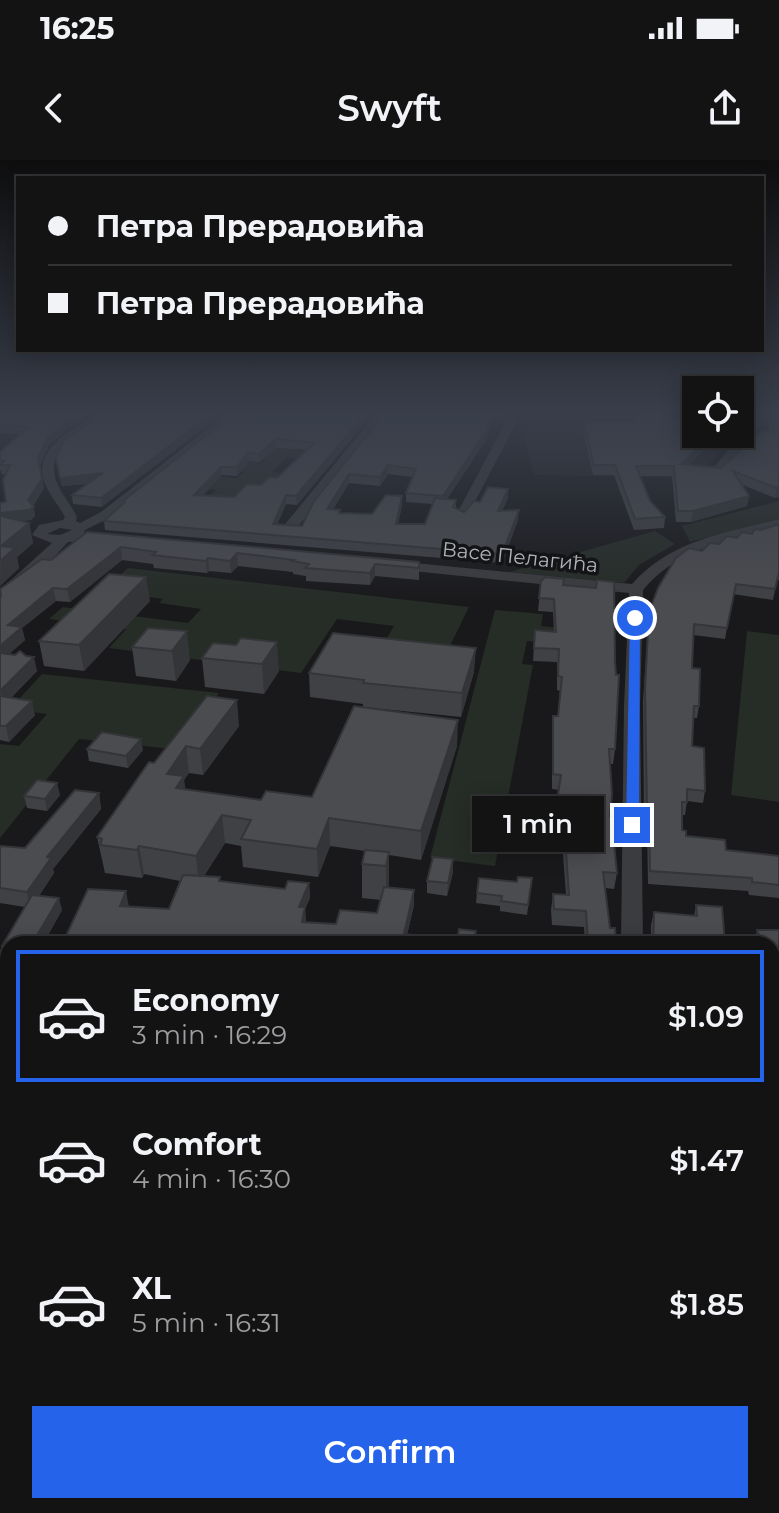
<!DOCTYPE html>
<meta charset="utf-8">
<style>
:root{--surface:#131314;--page:#1c1c1d;--text:#f1f3f6;--muted:#9d9ea0;--line:#323234;--accent:#2563eb}
body{margin:0;font-family:Montserrat,sans-serif;background:var(--page);color:var(--text);height:100vh;display:flex;flex-direction:column;font-size:30px;white-space:nowrap}
*{box-sizing:border-box;margin:0}
p{font-size:26px;color:var(--muted)}
.icon{flex:none;width:44px;height:44px;fill:none;stroke:currentColor;stroke-width:2;stroke-linecap:round;stroke-linejoin:round}
.map{position:relative;flex:1;overflow:hidden}
.side{position:absolute;left:0px;top:776px;width:780px;height:578px;display:flex;flex-direction:column;background:var(--surface);border-radius:24px 24px 0 0;box-shadow:0 4px 20px #0003,0 0 0 2px var(--line)}
.side>*{flex:none}
.top-card{position:absolute;left:16px;top:16px;width:748px;height:176px;border-radius:0px;box-shadow:0 4px 20px #0003,0 0 0 2px var(--line);display:grid;align-content:center;height:176px;padding:0 32px;background:var(--surface)}
.fabs{position:absolute;left:682px;top:216px;display:grid;gap:16px}
.fabs a{display:grid;place-items:center;width:72px;height:72px;border-radius:0px;background:var(--surface);box-shadow:0 4px 20px #0003,0 0 0 2px var(--line);font-size:40px}
.end{position:absolute;width:36px;height:36px;margin:-18px;border:10px solid #2563eb;background:#fff;box-shadow:0 0 0 4px #fff}
.from{border-radius:50%}
.bubble{position:absolute;height:56px;border-radius:0px;background:var(--surface);box-shadow:0 4px 20px #0003,0 0 0 2px var(--line);font-size:26px;font-weight:600;line-height:56px;text-align:center}
.top-card b{display:flex;align-items:center;gap:28px;height:76px;font-size:30px}
.top-card b+b{border-top:2px solid var(--line)}
.top-card i{width:20px;height:20px;background:var(--text)}
ul{padding:14px 0 0;list-style:none}
li{display:flex;align-items:center;gap:24px;height:132px;margin:0 16px 12px;padding:0 16px;border:4px solid transparent;border-radius:0px}
li div{flex:1}
li b{display:block;font-size:30px}
li em{font-style:normal;font-weight:600}
li.current{border-color:var(--accent)}
li>.icon{width:72px;height:72px;stroke-width:1.5}
.action{display:flex;gap:16px;margin-top:auto;padding:16px 32px}
.action a{flex:1;height:92px;border-radius:0px;background:var(--accent);color:#fff;font-size:32px;font-weight:600;line-height:92px;text-align:center}
.status{display:flex;justify-content:space-between;align-items:center;height:56px;padding:0 40px;background:var(--surface);direction:ltr}
.status svg{height:22px;fill:currentColor}
header{display:flex;justify-content:space-between;align-items:center;height:104px;padding:0 32px;background:var(--surface);font-size:36px;font-weight:600}
.map>svg:first-child{display:block}
</style>
<div class="status"><b>16:25</b><svg viewBox="0 0 49 12"><path d="M0 12V9h3v3zM5 12V6h3v6zM10 12V3h3v9zM15 12V0h3v12zM26 1h20v11H26zM47 4h2v5h-2z"/></svg></div>
<header><svg class="icon" aria-label="back" viewBox="0 0 24 24"><path d="M15 5l-7 7 7 7"/></svg>Swyft<svg class="icon" aria-label="share" viewBox="0 0 24 24"><path d="M12 15V3M7 8l5-5 5 5M5 13v7h14v-7"/></svg></header>
<div class="map">
<svg width="779" height="1353" viewBox="0 0 779 1353">
<rect width="100%" height="100%" fill="#19191b"/>
<path fill="#252528" d="M535,254h161v20h38l-36,44 -164,-3 -11,-40z"/>
<g fill="#262c26">
<path d="M312,273l-18,17 12,2 -6,7 -13,-2 -15,15 18,2 -53,25 -37,6 16,-15 -25,-3 14,-12 32,3 7,-6 -8,-1 -4,-11 30,3 7,-8 -19,-2z"/>
<path d="M779,341v18l-89,23 -8,-16z"/>
<path d="M655,371l20,13 -36,21 -15,18 -115,-11z"/>
<path d="M128,408l341,39 -23,47 -64,-8 12,-20 -57,-7 -36,54 -192,-25 17,-19 -77,-10 14,-12 125,16 13,-14 -42,-6 4,-4 -61,-8z"/>
<path d="M495,450l48,4 -2,12 39,4 -1,15 -52,-4 -5,23 11,1 -38,201 -65,-8z"/>
<path d="M747,471l32,4v167l-48,-7z"/>
<path d="M42,514l177,19 -38,57 -102,-11 -79,99v-94l19,2 28,-32 -37,-5z"/>
<path d="M0,1040l8,1v305h147l-5,7h-150z"/>
</g>
<g fill="none" stroke-linecap="round" stroke-linejoin="round">
<g fill="#3b3c3f" fill-rule="evenodd">
<path d="M98,254h13c-20,16 -65,30 -56,63 4,15 16,27 22,40l-1,4 4,2 21,-11 126,-98h12l-130,104 -24,12 -1,3 28,1v6l-44,2 -23,25 -45,34v-11l52,-47 -20,-8 7,-10 24,-5 2,-3c-7,-13 -18,-25 -22,-39 -7,-32 33,-51 55,-64zM60,368l12,2 -12,5 -13,-1z"/>
<path d="M376,254h11l-91,115h-10v-6z"/>
<path d="M470,254h36l11,7 -49,94 -6,4 -6,-4 50,-93z"/>
<path d="M758,254h11l-50,61h-8v-4z"/>
<path d="M779,359v8c-51,13 -101,21 -136,63l-3,116 3,238h-22l3,-238 5,-113 -236,-24 -7,-4 7,-4 239,23c39,-44 93,-51 147,-65z"/>
<rect x="0" y="989" width="8" height="22"/>
<path d="M779,1281v43l-7,3v-43z"/>
<path d="M733,1346h37l-3,7h-37z"/>
</g>
<g fill="#494b4f" fill-rule="evenodd">
<path d="M0,810l8,1v22l-8,-1z"/>
<rect x="772" y="864" width="7" height="26"/>
</g>
</g>
<g fill="#404145" fill-rule="evenodd">
<path d="M0,254l67,15 -18,16 -9,21 4,22 -11,18 2,10 -4,4 -13,1 11,2 4,20 -16,14 2,11 -19,18v-83l6,-1v-28h-4l-2,-5v-17l20,-18 -20,-1z"/>
<path d="M103,254l-1,93 -29,-3 -1,-9 16,-11 -26,2 -6,-29z"/>
<path d="M233,254h139l-75,91 -11,-1 -9,21 25,1 82,-112 107,2 -3,21 -41,62 9,1v8l8,4 16,-10 28,-4 -6,13 16,9 -16,43 -397,-33 -1,-9 19,-17v-3zM277,288l29,2 -29,28 -43,19 -31,-2 19,-20 15,1 12,-15 11,1zM388,314l25,3 -7,16v9l27,2 -8,20h-27l4,-19v-9l-30,18 -32,-1 -7,-4 16,-26 31,3z"/>
<path d="M640,254h29v3l20,48 32,3 58,-36v65l-4,1 -32,-13 4,21 -56,16h-15l-4,-46h-32l10,25 15,16 -1,11 -30,2 -20,-55h-21l-10,-44 1,-9h50z"/>
<path d="M779,254v18l-11,-2 2,-10z"/>
<path d="M779,364v56h-2l-4,20 -40,-6 -8,45 -32,-4 -1,33 7,38 -2,12h-4l-1,28 13,45 -2,12 -16,-2 -2,14h-3v15l4,6 40,14 53,6v42l-30,-3 -1,-4 -100,-7 -1,-61h-3l-1,-122 6,-89 53,-61z"/>
<path d="M87,372l332,30v18l-44,-4 -5,9 -64,-4v-5l-13,-2v-2l-55,-6 -7,7 -22,-2 -2,2 -53,-5 -1,-4 -31,-4 -52,42 -14,-1 -34,27 3,12 -16,14 28,17 -26,27 24,17 -26,27 -9,-2v-151l51,-29z"/>
<path d="M541,421l23,4 51,164 -2,15h-3v52l7,57 -3,16 -9,-1 5,40 6,16h-31l-1,-17 -32,-2 -1,-15 2,-16h13l-3,-40 -13,-2 9,-62 -7,-1v-59l1,-14h5l2,-25 -3,-1v-28l-24,-1 2,-31 19,2 -1,-20 -15,-1z"/>
<path d="M150,441l-66,70 -40,-5 -5,-25z"/>
<path d="M148,468l42,32 -14,21 -40,-5 -4,-29z"/>
<path d="M213,483l66,28 -15,23 -59,-7 -3,-29z"/>
<path d="M474,512l-13,45 -98,-10v-3l-53,-7 -1,-24z"/>
<path d="M207,536l32,30 -36,49 -14,-2 -5,7 1,9 76,11 51,-3 145,-51 -36,114 -32,-5 -1,32 26,18 -7,30 50,5 18,-1 46,5h-455l-1,-6 64,-32 40,3 11,-28 -36,-7 -2,4 -37,-5 -8,-36zM225,683l16,3 2,21 75,10 12,-31 35,5 -3,13v34l19,2 -4,13 -41,11 -30,-2 -1,-13 5,-11 -1,-15 -24,6 -64,-8 -17,-5z"/>
<path d="M87,589l56,1 -15,18 -39,-7z"/>
<path d="M99,633l2,16 -48,60 1,4 -15,23 23,14 -19,34h-35v15l-3,-1 -3,-12 23,-39 -25,-4v-57l25,2z"/>
<path d="M60,635l-13,16 -20,-3 -3,-12z"/>
<path d="M453,712l-6,24 -20,-3v-12z"/>
<path d="M532,718l-5,37 -27,-4v-5l-24,-3 1,-10z"/>
<path d="M696,745l29,39h-74v-19l3,-13 40,4z"/>
<path d="M757,770h22v80h-7v-66h-18z"/>
<path d="M8,883v29l-6,-19z"/>
<path d="M779,1016v114l-7,-3v-94z"/>
<path d="M562,1346h124l-4,7h-123z"/>
</g>
<g fill="#343538">
<path d="M77,254h15l-25,15 -18,16 -9,21 -2,-9 10,-20 18,-16z"/>
<path d="M211,254h11l-120,93 -1,-9z"/>
<path d="M365,254h7l-75,91 -1,-9z"/>
<path d="M491,256l-3,21 -45,68v-9l43,-68z"/>
<path d="M713,274h8l-42,40 2,-10z"/>
<path d="M276,279l1,9 -17,14 -1,-8z"/>
<path d="M248,292l1,9 -12,15v-9z"/>
<path d="M388,305v9l-8,12v-9z"/>
<path d="M221,307l1,8 -27,29 -1,-9z"/>
<path d="M103,313l1,9 -42,4 -2,-8z"/>
<path d="M349,314v9l-21,35 -1,-9z"/>
<path d="M42,319l2,9 -14,21 -2,-9z"/>
<path d="M777,328h2v9l-4,1z"/>
<path d="M508,329v9l-11,22 1,-9z"/>
<path d="M286,335v9l-13,30v-10z"/>
<path d="M402,336v9l-6,28v-9z"/>
<path d="M749,336l-2,10 -56,16 2,-11z"/>
<path d="M34,347l1,9 -4,4 -31,2v-9z"/>
<path d="M519,350l-1,10 -16,43v-9z"/>
<path d="M29,363l4,20 -16,14 2,11 -19,18 1,-40z"/>
<path d="M121,387l1,13 -52,42 -3,-13z"/>
<path d="M237,393l1,13 -7,7 -1,-12z"/>
<path d="M208,398l1,13 -2,2 -1,-12z"/>
<path d="M375,404v12l-5,9v-12z"/>
<path d="M146,417l4,24 -66,70 -5,-26z"/>
<path d="M53,428l3,13 -34,27 3,12 -25,22v-16l8,-21z"/>
<path d="M187,471l3,29 -14,21 -4,-30z"/>
<path d="M277,482l2,29 -15,23 -2,-30z"/>
<path d="M476,488l-2,24 -13,45 1,-24z"/>
<path d="M34,497l3,14 -34,34 -3,-14z"/>
<path d="M237,540l2,26 -36,49 -3,-26z"/>
<path d="M32,541l3,14 -26,27 -3,-16z"/>
<path d="M458,560l-1,26 -36,114v-29z"/>
<path d="M141,579l2,11 -15,18 -2,-12z"/>
<path d="M186,586l3,27 -5,7 3,23 -20,-29z"/>
<path d="M57,623l3,12 -13,16 -2,-12z"/>
<path d="M99,633l2,16 -48,60 1,4 -24,35 -3,-16 20,-35z"/>
<path d="M222,655l3,28 -26,41 -3,-28z"/>
<path d="M329,658l1,28 -12,31 -1,-28z"/>
<path d="M139,686l5,28 -2,4 -5,-28z"/>
<path d="M389,692v34l-3,14v-34z"/>
<path d="M453,699v13l-6,24 1,-13z"/>
<path d="M309,723l1,15 -5,11 1,14 -3,15 -4,-31z"/>
<path d="M414,730v15l-9,39 -1,-10z"/>
<path d="M126,731l3,16 -9,-1z"/>
<path d="M59,738l3,12 -19,34h-11z"/>
</g>
<g fill="#4b4c50" stroke="#343538" stroke-width="2" fill-rule="evenodd">
<path d="M0,254h77l-11,7 -18,16 -10,20 4,22 -14,21 6,7 -5,3 -29,3v-10l6,-1 -3,-22 7,-15h-10l4,-4 -4,-1v-8l29,-25 -29,-2z"/>
<path d="M103,254h108l-110,84 -29,-3 31,-22 -43,5 -4,-21 8,-17z"/>
<path d="M233,254h132l-69,82 -10,-1 -13,29 29,2 12,-25 70,-87h103l4,2 -5,12h2l-45,68 -37,-3 10,-24 -28,-4 -8,12 -31,-3 -22,35 13,1 -1,3 33,1 14,-19 16,1 -6,28h29l10,-26 21,2 -3,7 11,5 10,-11 6,1 8,-15 20,2 -10,22 21,-1 -17,44 -398,-33 21,-19 -2,-1zM276,279l38,4 -37,35 -8,-1 -8,8 -14,-1 -13,13 -40,-2 27,-28h16l11,-15 11,2z"/>
<path d="M640,254h27l-1,2 30,5v13h17l-32,30 40,4 41,-37 17,1v56h-2l-44,-17 16,25 -56,15h-15l-4,-45h-38l14,35 15,16 -30,2 -20,-54h-21l-10,-43h50z"/>
<path d="M775,254h4v8l-9,-2z"/>
<path d="M0,356h7l-2,1 24,6 -28,23 14,2 -15,13z"/>
<path d="M779,364v48l-4,17 -39,-5 -9,44 -33,-4 -2,44 8,1 -1,37h-5l-2,40 12,2 1,43 -18,-2v13h-5v28l4,1v5l39,4 1,10 53,6v29l-27,-3v-4l-102,-7 -1,-60 -2,-1 -2,-121 4,-77 9,-24 18,-30 13,-10 13,3 8,-8 9,1 8,-8 10,2 5,-6 10,2 3,-5 6,1z"/>
<path d="M87,372l332,30v6l-44,-4 -5,9 -65,-5 4,-4 -17,-3 2,-1 -57,-7 -7,8 -22,-3 -2,3 -54,-6 4,-3 -35,-5 -54,42 -14,-1 -45,37 14,2 -22,19v-49l1,-1 -1,-7 42,-30 9,1z"/>
<path d="M109,414l37,3 -67,68 -40,-4z"/>
<path d="M545,417l19,2 -1,6 33,3 1,-8 17,2 1,80 1,13h3l-4,74h-6l3,45 -2,22 6,1 -2,26 3,30 -14,-1 7,56h5l1,16h-28l-2,-33 -32,-2 -1,-15 16,1 -4,-57 -14,-2 10,-61 -8,-1v-58h5l4,-39 -4,-1 1,-27 -25,-1 1,-18 21,2 -2,-33 -15,-1 2,-17z"/>
<path d="M148,468l39,3 -15,20 -40,-4z"/>
<path d="M333,473l143,15 -14,45 -99,-10 1,-3 -55,-7z"/>
<path d="M241,478l36,4 -15,22 -60,-6 11,-15 23,2z"/>
<path d="M20,491l6,5 8,1 -34,34v-38l15,2z"/>
<path d="M0,536l32,5 -26,25h-6z"/>
<path d="M207,536l30,4 -37,49 -14,-3 -19,28 17,2 -8,12 85,12 5,-9 46,6 42,-91 104,14 -37,111 -92,-13 -12,31 -76,-10 10,-19 -29,-5 -26,41 -57,-10 -2,4 -37,-5 2,-6 -5,-2 52,-75 5,1z"/>
<path d="M102,572l39,7 -15,17 -39,-7z"/>
<path d="M37,620l20,3 -12,16 -21,-3z"/>
<path d="M75,630l24,3 -52,64 4,1 -24,34 -27,-4v-42l25,2z"/>
<path d="M365,690l24,2 -3,14 -24,-2z"/>
<path d="M433,697l20,2 -5,24 -21,-2z"/>
<path d="M183,715l37,2 -1,4 66,8 3,-8 21,2 -10,24h6l-3,15 34,2 4,-14 37,3 7,-26 30,3 -10,44 53,6 2,-11 17,2 -2,8 47,5h-402l1,-3 -55,-3 23,-49 38,2 -6,15 49,3z"/>
<path d="M518,717l14,1 -4,27 -27,-4 1,-5 -25,-3 2,-15 38,4z"/>
<path d="M32,735l27,3 -27,46h-24v2h-6z"/>
<path d="M696,745l26,2 3,37h-72l1,-32 43,4z"/>
<path d="M757,770h22v66h-7v-52h-10z"/>
<path d="M527,778l25,1v5h-25z"/>
<path d="M8,883v11l-6,-1z"/>
<path d="M779,1016v99l-7,-3v-79z"/>
<path d="M562,1346h91l-3,7h-86l-4,-3z"/>
<path d="M656,1346h27l-4,7h-14z"/>
</g>
<linearGradient id="sky" x2="0" y2="1"><stop stop-color="#0e0e0f"/><stop offset="0.57" stop-color="#383e4a"/><stop offset="1" stop-color="#383e4a" stop-opacity="0"/></linearGradient>
<rect width="779" height="444" fill="url(#sky)"/>
<path fill="#2563eb" d="M635,455l5,3 -1,207 -7,4 -6,-4 4,-207z"/>
<g text-anchor="middle" dominant-baseline="central" stroke-width="7" stroke-linejoin="round" paint-order="stroke">
<g font-size="20" fill="#adb2b9" stroke="#141416">
<text transform="translate(520 397) rotate(6)">Васе Пелагића</text>
</g>
</g>
</svg>
<div class="fabs">
<a><svg class="icon" aria-label="locate" viewBox="0 0 24 24"><circle cx="12" cy="12" r="6"/><path d="M12 2v4M12 18v4M2 12h4M18 12h4"/></svg></a>
</div>
<i class="end from" style="left:635px;top:458px"></i>
<i class="end" style="left:632px;top:665px"></i>
<div class="bubble" style="left:472px;top:636px;width:132px">1 min</div>
<div class="top-card">
<b><i class="from"></i>Петра Прерадовића</b>
<b><i></i>Петра Прерадовића</b>
</div>
<section class="side">
<ul>
<li class="current"><svg class="icon" aria-label="car" viewBox="0 0 24 24"><path d="M5 17H2v-5l4-1 3-4h7l3 4 3 1v5h-3M9 17h6M6 11h13"/><circle cx="7" cy="17" r="2"/><circle cx="17" cy="17" r="2"/></svg><div><b>Economy</b><p>3 min · 16:29</p></div><em>$1.09</em></li>
<li><svg class="icon" aria-label="car" viewBox="0 0 24 24"><path d="M5 17H2v-5l4-1 3-4h7l3 4 3 1v5h-3M9 17h6M6 11h13"/><circle cx="7" cy="17" r="2"/><circle cx="17" cy="17" r="2"/></svg><div><b>Comfort</b><p>4 min · 16:30</p></div><em>$1.47</em></li>
<li><svg class="icon" aria-label="car" viewBox="0 0 24 24"><path d="M5 17H2v-5l4-1 3-4h7l3 4 3 1v5h-3M9 17h6M6 11h13"/><circle cx="7" cy="17" r="2"/><circle cx="17" cy="17" r="2"/></svg><div><b>XL</b><p>5 min · 16:31</p></div><em>$1.85</em></li>
</ul>
<div class="action"><a>Confirm</a></div>
</section>
</div>
